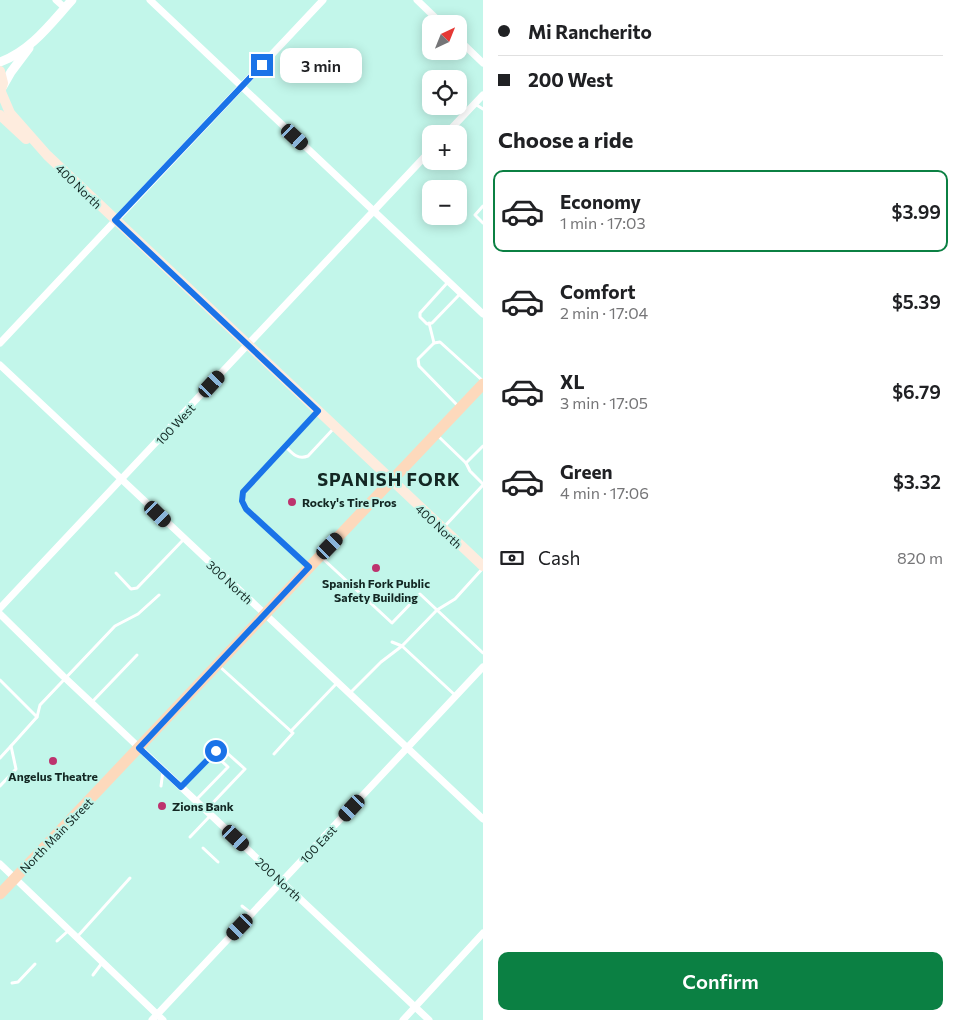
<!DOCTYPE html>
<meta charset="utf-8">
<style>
:root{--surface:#fff;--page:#f2f2f2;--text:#202124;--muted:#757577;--line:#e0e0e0;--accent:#0b8043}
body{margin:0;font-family:Commissioner,sans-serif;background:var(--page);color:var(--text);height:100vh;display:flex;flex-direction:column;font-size:19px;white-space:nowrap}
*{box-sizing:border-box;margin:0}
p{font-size:16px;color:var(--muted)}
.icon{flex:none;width:28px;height:28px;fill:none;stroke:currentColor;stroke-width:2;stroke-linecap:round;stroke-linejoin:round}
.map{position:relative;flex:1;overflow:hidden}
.panel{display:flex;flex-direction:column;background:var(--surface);width:475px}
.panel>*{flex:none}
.banner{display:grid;align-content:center;height:110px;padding:0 15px;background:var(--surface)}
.needle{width:32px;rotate:43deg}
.buttons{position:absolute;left:422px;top:15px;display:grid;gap:10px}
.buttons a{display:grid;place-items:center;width:45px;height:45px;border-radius:10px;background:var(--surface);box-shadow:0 2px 12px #0003;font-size:25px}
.end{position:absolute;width:22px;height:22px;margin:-11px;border:6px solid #1a73e8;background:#fff;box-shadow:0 0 0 2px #fff}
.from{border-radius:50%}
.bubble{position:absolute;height:35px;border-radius:10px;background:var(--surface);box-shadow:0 2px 12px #0003;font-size:16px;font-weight:600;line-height:35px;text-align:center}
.car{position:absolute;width:15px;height:30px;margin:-15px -8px;border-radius:6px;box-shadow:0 0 4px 1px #0007;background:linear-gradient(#222 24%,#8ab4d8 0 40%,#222 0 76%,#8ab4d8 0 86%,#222 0)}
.banner b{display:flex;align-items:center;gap:18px;height:48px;font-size:19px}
.banner b+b{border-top:1px solid var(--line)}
.banner i{width:12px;height:12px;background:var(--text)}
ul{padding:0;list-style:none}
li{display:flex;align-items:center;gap:15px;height:82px;margin:0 10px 8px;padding:0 5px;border:2px solid transparent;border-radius:10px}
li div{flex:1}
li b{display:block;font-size:19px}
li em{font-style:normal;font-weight:600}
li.selected{border-color:var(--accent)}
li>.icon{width:45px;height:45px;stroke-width:1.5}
h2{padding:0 15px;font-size:22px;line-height:60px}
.pay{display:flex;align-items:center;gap:12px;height:55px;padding:0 15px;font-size:19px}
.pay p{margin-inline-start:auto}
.button{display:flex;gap:10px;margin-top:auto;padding:10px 15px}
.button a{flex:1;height:58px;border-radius:10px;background:var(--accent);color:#fff;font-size:20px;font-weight:600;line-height:58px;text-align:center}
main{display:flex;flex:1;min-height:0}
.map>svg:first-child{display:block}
</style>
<main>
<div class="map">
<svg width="483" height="1020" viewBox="0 0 483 1020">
<rect width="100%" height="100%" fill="#c2f6ea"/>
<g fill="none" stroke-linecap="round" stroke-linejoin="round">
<g stroke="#fff" stroke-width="3">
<path d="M475,104l8,5"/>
<path d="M483,206l-8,9 8,8"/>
<path d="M448,282l-28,31v4l7,7 5,-1 28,-29"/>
<path d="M429,323l5,20"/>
<path d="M459,407l-40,-41 -1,-7 16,-16 6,-1 43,39"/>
<path d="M438,436l28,27"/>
<path d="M285,446c7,7 12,14 23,10l27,-29"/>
<path d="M483,446l-17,17 4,8 13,13"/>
<path d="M445,526l38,-41"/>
<path d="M321,557l71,66 28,-29 17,16 18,-11 28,-31"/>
<path d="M307,565l-61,-56 -4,-8 1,-9 74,-79"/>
<path d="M116,573l15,16 6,-1 47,-49"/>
<path d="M219,666l74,67 -19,21"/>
<path d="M0,680l37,37"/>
<path d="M350,693l31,-31 21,-16 -10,-4"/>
<path d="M456,696l-54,-50 35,-36 46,43"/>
<path d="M92,702l45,-47"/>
<path d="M291,731l46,-48"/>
<path d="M0,758l11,-12"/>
<path d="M0,786l16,-17 -5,-23 26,-29 3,-12 75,-79 23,-12 21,-19"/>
<path d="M161,786l2,-15"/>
<path d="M182,786l34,-35 10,1 19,17 -39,41"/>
<path d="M196,800l32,-33 -15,-14"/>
<path d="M190,837l20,-21"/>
<path d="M203,848l15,14"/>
<path d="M242,906l10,8"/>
<path d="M77,937l53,-59"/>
<path d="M57,941l11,-10"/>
<path d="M93,975l9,-12"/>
<path d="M12,983l6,-1 17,-18"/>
</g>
<g stroke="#fff" stroke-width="7">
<path d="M56,0l9,8"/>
<path d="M150,0l333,314"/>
<path d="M417,0l25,24"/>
<path d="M459,40l24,23"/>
<path d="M446,134l37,-39"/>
<path d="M0,343l323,-343"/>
<path d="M0,365l483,454"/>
<path d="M0,608l431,-458"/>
<path d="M0,614l63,62 366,344"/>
<path d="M0,864l163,156"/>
<path d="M152,1020l331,-353"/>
<path d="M403,1020l80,-87"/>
</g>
<g stroke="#fff" stroke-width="9">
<path d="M0,62c31,-11 51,-39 72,-62"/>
<path d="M3,86l8,-14 18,-24"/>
</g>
<g stroke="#feecde" stroke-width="10">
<path d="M0,71l3,12 -3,10"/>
<path d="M1,92l9,21 37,42 436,411"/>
<path d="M0,115l26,24"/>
</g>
<path stroke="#fdd9bc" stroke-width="11" d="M0,894l483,-510"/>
</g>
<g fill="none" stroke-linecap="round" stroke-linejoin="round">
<path stroke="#1a73e8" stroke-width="6" d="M216,751l-35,36 -42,-39 170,-181 -63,-58 -4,-8 1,-9 75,-81 -203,-191 147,-155"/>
</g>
<g fill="#bd336e" stroke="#c2f6ea" stroke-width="2">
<circle cx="292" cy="502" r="5"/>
<circle cx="376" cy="568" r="5"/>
<circle cx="53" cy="761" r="5"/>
<circle cx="162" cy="806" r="5"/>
</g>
<g text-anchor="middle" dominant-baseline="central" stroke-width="4" stroke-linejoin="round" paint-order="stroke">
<g font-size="12" fill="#132723" stroke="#c2f6ea">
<text transform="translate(79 186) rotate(44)">400 North</text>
<text transform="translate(175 424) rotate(-47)">100 West</text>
<text transform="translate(439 526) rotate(43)">400 North</text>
<text transform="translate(230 582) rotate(43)">300 North</text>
<text transform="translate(56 835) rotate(-46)">North Main Street</text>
<text transform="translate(318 844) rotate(-47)">100 East</text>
<text transform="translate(279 879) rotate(43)">200 North</text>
</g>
<g font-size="12" font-weight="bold" fill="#132723" stroke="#c2f6ea" text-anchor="start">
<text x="302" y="502">Rocky's Tire Pros</text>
<text x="376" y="583" text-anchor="middle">Spanish Fork Public<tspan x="376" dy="14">Safety Building</tspan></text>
<text x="53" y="776" text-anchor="middle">Angelus Theatre</text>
<text x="172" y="806">Zions Bank</text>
</g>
<g font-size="18" font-weight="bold" letter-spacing="1" fill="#132723" stroke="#c2f6ea">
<text x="389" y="479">SPANISH FORK</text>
</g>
</g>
</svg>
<div class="buttons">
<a><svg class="needle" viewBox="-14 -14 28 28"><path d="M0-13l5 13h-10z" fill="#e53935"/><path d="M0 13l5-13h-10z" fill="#757577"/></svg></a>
<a><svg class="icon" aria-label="locate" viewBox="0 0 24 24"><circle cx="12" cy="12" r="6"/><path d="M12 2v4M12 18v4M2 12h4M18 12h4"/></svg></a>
<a>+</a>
<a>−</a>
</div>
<i class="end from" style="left:216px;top:751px"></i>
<i class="end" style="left:262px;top:65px"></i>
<div class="bubble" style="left:280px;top:48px;width:82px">3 min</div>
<i class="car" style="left:295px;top:137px;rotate:133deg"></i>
<i class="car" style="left:212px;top:384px;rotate:43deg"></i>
<i class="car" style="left:158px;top:514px;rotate:134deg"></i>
<i class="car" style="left:330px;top:546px;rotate:44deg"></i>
<i class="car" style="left:352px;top:808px;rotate:223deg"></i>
<i class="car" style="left:236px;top:838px;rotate:133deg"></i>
<i class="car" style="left:240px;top:927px;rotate:224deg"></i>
</div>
<section class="panel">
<div class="banner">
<b><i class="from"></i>Mi Rancherito</b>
<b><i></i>200 West</b>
</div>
<h2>Choose a ride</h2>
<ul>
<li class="selected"><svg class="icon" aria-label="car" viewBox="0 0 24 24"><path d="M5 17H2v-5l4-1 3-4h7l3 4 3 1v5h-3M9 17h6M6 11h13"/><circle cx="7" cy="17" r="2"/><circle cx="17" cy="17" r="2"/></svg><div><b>Economy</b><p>1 min · 17:03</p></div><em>$3.99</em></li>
<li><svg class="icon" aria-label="car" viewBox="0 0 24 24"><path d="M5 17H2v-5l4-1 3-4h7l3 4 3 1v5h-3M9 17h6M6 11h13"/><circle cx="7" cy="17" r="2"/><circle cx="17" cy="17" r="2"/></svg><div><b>Comfort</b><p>2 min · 17:04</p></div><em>$5.39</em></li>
<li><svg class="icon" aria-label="car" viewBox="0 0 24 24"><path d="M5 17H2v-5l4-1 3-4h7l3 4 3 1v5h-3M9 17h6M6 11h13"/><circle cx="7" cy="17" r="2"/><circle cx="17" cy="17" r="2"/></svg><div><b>XL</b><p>3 min · 17:05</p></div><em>$6.79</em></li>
<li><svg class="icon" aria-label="car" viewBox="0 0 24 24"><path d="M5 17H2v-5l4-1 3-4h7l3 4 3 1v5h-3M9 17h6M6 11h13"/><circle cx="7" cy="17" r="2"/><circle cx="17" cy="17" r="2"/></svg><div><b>Green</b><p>4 min · 17:06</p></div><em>$3.32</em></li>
</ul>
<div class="pay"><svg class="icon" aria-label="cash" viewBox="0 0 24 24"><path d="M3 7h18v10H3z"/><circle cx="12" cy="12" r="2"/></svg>Cash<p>820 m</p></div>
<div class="button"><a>Confirm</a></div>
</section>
</main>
